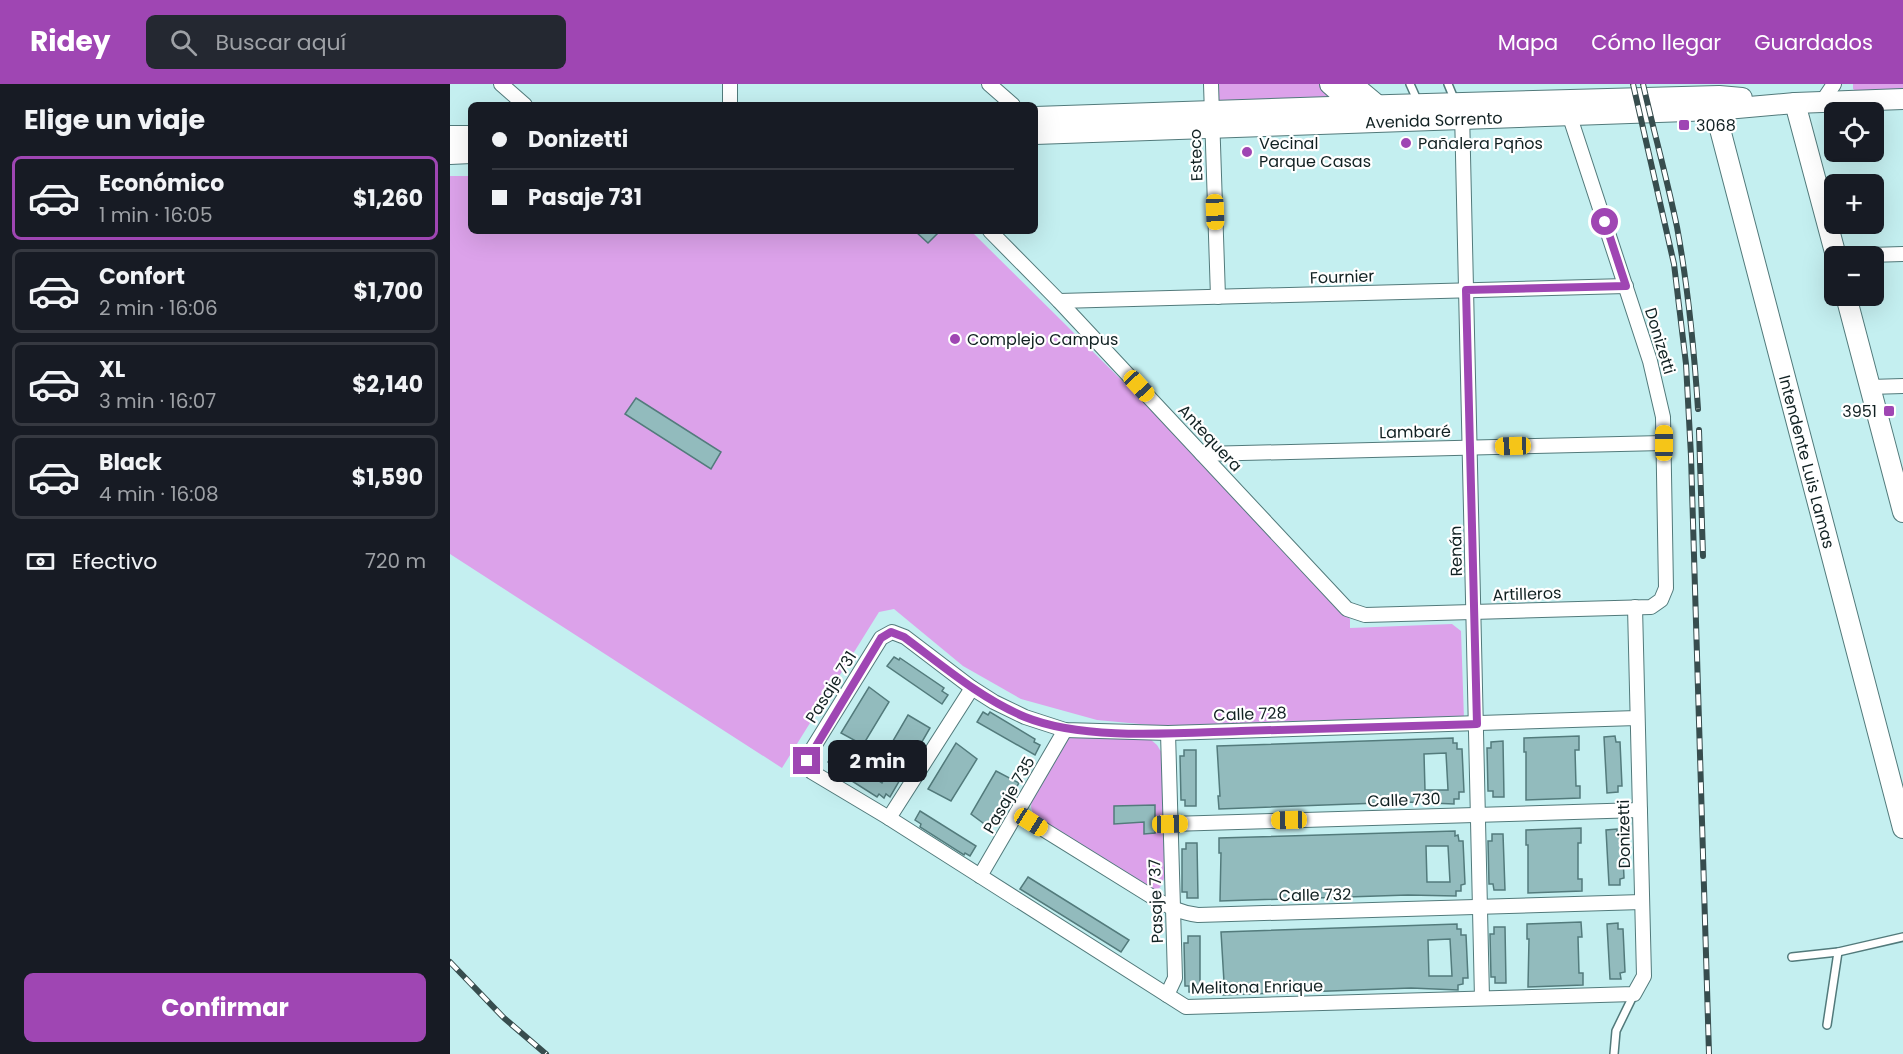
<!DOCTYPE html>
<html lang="es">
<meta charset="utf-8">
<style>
:root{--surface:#171b24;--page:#242831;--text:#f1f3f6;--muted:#9ea1a6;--line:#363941;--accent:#9f46b3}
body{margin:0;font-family:Poppins,sans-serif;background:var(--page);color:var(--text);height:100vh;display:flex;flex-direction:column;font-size:22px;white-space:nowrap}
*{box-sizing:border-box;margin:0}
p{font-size:20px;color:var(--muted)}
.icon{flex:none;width:33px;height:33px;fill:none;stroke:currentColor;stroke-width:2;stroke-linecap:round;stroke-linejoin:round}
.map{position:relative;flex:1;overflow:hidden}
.sheet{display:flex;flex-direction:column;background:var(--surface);width:450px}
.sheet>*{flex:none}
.banner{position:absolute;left:18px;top:18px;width:570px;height:132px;border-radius:9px;box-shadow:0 6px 24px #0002;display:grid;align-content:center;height:132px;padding:0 24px;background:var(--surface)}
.fabs{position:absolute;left:1374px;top:18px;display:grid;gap:12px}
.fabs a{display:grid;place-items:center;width:60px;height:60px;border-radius:9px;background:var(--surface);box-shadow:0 6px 24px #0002;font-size:30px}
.end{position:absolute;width:27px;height:27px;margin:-14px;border:8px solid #9f46b3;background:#fff;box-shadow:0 0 0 3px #fff}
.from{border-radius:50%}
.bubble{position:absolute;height:42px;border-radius:9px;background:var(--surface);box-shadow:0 6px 24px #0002;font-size:20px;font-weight:700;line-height:42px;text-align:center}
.car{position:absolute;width:18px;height:36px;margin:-18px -9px;border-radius:8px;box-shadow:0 0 4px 2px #0007;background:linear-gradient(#f5c518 24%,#345 0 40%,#f5c518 0 76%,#345 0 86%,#f5c518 0)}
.banner b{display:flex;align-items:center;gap:21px;height:57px;font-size:22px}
.banner b+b{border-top:2px solid var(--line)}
.banner i{width:15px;height:15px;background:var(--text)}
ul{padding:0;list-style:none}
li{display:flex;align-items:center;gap:18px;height:84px;margin:0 12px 9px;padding:0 12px;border:3px solid var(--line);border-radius:9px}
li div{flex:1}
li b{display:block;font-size:22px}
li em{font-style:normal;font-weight:700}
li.selected{border-color:var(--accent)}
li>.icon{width:54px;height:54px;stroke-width:1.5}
h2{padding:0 24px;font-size:27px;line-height:72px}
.pay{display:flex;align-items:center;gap:15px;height:66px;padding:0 24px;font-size:22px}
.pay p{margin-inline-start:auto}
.button{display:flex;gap:12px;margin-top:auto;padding:12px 24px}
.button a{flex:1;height:69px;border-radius:9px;background:var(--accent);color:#fff;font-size:24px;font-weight:700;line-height:69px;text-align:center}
header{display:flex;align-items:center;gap:36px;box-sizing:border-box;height:84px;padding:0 30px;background:var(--accent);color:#fff}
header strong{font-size:28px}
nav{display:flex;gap:33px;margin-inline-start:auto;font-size:21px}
.search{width:420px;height:54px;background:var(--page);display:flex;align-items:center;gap:15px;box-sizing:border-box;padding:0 21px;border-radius:9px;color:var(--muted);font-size:22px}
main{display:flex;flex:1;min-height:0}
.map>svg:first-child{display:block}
</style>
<header>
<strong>Ridey</strong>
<div class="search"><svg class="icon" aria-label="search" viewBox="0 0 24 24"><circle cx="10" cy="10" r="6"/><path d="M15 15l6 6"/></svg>Buscar aquí</div>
<nav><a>Mapa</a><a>Cómo llegar</a><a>Guardados</a></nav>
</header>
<main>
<section class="sheet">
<h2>Elige un viaje</h2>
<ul>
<li class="selected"><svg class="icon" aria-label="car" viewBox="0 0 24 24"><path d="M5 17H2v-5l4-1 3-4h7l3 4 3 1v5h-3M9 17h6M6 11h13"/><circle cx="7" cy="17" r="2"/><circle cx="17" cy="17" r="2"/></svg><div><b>Económico</b><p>1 min · 16:05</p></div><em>$1,260</em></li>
<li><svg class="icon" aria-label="car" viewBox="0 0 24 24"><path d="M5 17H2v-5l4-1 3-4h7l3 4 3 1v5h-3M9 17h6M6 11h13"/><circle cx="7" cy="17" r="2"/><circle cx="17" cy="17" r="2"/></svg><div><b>Confort</b><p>2 min · 16:06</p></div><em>$1,700</em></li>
<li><svg class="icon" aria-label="car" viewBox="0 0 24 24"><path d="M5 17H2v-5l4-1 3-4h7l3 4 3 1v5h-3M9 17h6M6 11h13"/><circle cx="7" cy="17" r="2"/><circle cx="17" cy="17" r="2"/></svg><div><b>XL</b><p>3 min · 16:07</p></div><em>$2,140</em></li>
<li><svg class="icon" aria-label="car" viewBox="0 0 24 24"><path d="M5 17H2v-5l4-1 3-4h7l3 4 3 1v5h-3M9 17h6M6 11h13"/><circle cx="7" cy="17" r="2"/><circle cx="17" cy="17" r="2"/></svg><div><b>Black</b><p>4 min · 16:08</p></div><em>$1,590</em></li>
</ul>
<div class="pay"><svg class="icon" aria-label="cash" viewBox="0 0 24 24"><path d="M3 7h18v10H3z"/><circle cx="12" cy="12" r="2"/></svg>Efectivo<p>720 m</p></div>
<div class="button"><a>Confirmar</a></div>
</section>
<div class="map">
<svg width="1453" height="970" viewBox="0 0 1453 970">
<rect width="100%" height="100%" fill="#c4eff0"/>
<g fill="#dca2ea">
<path d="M761,0h119l25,22 -143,5z"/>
<path d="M1403,0h50v7l-45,1 -5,-3z"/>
<path d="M0,92h21v55h500l218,216 161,172v9l102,-4 9,7 3,88 -303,7 -64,-6 -76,-21 -58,-33 -69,-57 -15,3 -97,156 -332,-214z"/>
<path d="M623,651l77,4 7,6 6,10 2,117c-1,7 -2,14 -9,19l-6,-1 -116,-73 -3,-10 1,-10 34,-56z"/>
</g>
<g fill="#92bbbd" stroke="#537b7c" stroke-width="1.5" fill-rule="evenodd">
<path d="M465,147h25l-12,12z"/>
<path d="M186,314l85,54 -10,17 -86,-55z"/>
<path d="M444,573l5,3 1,-2 44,30 -2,3 6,4 -6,9 -55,-38z"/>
<path d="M419,603l20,15 -26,43 -22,-12z"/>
<path d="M533,628l5,3 2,-3 45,27 -1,3 6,3 -5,10 -58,-33z"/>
<path d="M458,631l22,13 -40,69 -4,-3 -2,4 -5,-4 -2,3 -44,-28 2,-3 -7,-4 6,-9 48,30 10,-19 -9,-6z"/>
<path d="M1129,652v14h-4l1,36h4v12l-54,2v-48h-2v-14z"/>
<path d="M1165,652l1,6h4l2,44h-4v6l-11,1 -3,-56z"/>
<path d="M1003,654v5h4v6h5l2,43h-5v7h-5v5l-47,-2 -188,7 -1,-13h2l-3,-50zM996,669l2,37h-23l-1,-36z"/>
<path d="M1053,657l1,56h-11v-6h-5l-1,-43h4v-6z"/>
<path d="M506,659l21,16 -26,42 -23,-12z"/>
<path d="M734,666h12v56h-11v-6h-4l-1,-44h4z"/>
<path d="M546,687l23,12 -28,46 -20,-15z"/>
<path d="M705,721v28l-11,1v-12l-30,2v-18z"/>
<path d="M470,727l56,35 -6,10 -5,-3 -1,2 -44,-28 1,-3 -6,-4z"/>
<path d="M1131,744v15h-3v36h4v12l-54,2v-48h-2v-15z"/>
<path d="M1167,745v6h5l2,43 -4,1v6h-11l-3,-55z"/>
<path d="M1005,747v5l3,-1 1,6h4l2,43 -4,1v6h-5v5l-48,-1 -188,6 1,-48h-2v-15zM976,762h22l2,36h-23z"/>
<path d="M1042,750h11l2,56h-11l-1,-6h-4l-1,-43h4z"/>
<path d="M736,759h11l1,55h-11v-6h-5v-43h4z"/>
<path d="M578,793l101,63 -8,12 -101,-63z"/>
<path d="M1131,838l1,15h-4l1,36h4v12l-55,2 1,-48h-2v-15z"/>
<path d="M1168,839v6h5l2,43 -5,1 1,6h-11l-3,-55z"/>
<path d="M1007,840v5h4v6h5l2,43h-5v6l-5,1v5l-47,-2 -188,7 -1,-13h2l-3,-50zM1000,855l2,37h-23l-1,-36z"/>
<path d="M1044,843h11l1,56h-11v-6h-4l-1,-43h4z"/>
<path d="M738,852h12v56h-11v-6h-4l-1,-43h4z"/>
</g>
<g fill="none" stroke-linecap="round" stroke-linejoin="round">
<g stroke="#527a7b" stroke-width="10">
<g id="service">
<path d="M960,0l8,18"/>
<path d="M998,0l7,17"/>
<path d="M1342,873l46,-5 65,-15"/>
<path d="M1377,941l11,-73"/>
<path d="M1164,970l2,-23 18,-37"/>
</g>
</g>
<g stroke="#527a7b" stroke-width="16">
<g id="minor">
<path d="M51,0l24,21"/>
<path d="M539,0l24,21"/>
<path d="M761,0l7,213"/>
<path d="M1372,18l12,-18"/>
<path d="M280,21v-21"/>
<path d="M1012,27l20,887"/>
<path d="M540,147l69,70 288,308 18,6 286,-8 10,-7 5,-12 -3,-171 -13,-56 -83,-253"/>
<path d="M1386,172l67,-2"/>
<path d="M609,217l567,-15"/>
<path d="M1420,303l33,-1"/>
<path d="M752,370l461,-11"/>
<path d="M1185,523l9,369 -10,18 -448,13 -297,-189 -77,-46 -5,-7 1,-9 73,-118 11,-6 13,5 67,51 22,14 31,15 40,13 103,3 469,-15"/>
<path d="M567,729l137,85c15,9 27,15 44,17l444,-13"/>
<path d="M439,734l83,-130"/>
<path d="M720,740l470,-14"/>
<path d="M530,792l85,-146"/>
<path d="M717,911l8,-17 -7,-245"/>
</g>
</g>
<g stroke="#527a7b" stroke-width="22">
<g id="secondary">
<path d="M880,0l25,22 1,5"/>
<path d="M902,0l25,21 1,5"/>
<path id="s1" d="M1268,15l-3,11 188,718"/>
<path d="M1345,19l41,153"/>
<path d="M585,33l355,-12 329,-9 23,2"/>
<path id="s2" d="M585,50l680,-24 80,-7 108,-4"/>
<path d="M0,52h21"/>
<path d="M0,70l21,-1"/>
<path d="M1396,212l57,216"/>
</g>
</g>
<use href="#service" stroke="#fff" stroke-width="7"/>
<use href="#minor" stroke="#fff" stroke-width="14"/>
<use href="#secondary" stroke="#fff" stroke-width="20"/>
<g stroke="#374d4e" stroke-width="6">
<g id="rail">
<path d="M1183,0l41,180 12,100 5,92 18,598"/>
<path d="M1193,0c11,48 24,95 34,143 11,60 17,121 21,182"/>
<path d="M1249,346l4,126"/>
<path d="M0,878l54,56 42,36"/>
</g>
</g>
<use href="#rail" stroke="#fff" stroke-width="4" stroke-dasharray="11" stroke-linecap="butt"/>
</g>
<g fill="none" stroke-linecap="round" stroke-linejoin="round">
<path stroke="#9f46b3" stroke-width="8" d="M357,677l74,-123 10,-6 13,5c39,29 76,61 121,80 59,24 152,16 216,14 78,-2 157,-5 236,-7l-11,-434 160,-4 -21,-64"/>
</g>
<g fill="#9f46b3" stroke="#fff" stroke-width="2">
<rect x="1228" y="35" width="12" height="12" rx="3"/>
<circle cx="956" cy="59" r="6"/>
<circle cx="797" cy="68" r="6"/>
<circle cx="505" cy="255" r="6"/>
<rect x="1433" y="321" width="12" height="12" rx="3"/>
</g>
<g text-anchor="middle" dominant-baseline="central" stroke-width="4.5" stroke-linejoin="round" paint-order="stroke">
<g font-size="16" fill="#112122" stroke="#fff">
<text stroke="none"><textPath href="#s2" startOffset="399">Avenida Sorrento</textPath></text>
<text transform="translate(746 71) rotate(-92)">Esteco</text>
<text transform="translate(892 193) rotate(-2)">Fournier</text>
<text transform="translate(1210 257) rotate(73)">Donizetti</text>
<text transform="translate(965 348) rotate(-1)">Lambaré</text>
<text transform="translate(760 354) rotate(47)">Antequera</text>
<text stroke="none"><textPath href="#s1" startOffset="375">Intendente Luis Lamas</textPath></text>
<text transform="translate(1006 467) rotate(-91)">Renán</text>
<text transform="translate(1077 510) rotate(-2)">Artilleros</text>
<text transform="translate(381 603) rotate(-58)">Pasaje 731</text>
<text transform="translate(800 630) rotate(-2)">Calle 728</text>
<text transform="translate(559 711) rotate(-60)">Pasaje 735</text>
<text transform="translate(954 716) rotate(-2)">Calle 730</text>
<text transform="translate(1174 750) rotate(-91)">Donizetti</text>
<text transform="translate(865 811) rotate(-1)">Calle 732</text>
<text transform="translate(706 817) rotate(-92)">Pasaje 737</text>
<text transform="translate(807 903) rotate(-1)">Melitona Enrique</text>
</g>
<g font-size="16" fill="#112122" stroke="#fff" text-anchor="start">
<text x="1246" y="41">3068</text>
<text x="809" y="59">Vecinal<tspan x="809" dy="18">Parque Casas</tspan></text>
<text x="968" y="59">Pañalera Pqños</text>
<text x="517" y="255">Complejo Campus</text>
<text x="1427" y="327" text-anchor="end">3951</text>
</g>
</g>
</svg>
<div class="fabs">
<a><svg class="icon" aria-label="locate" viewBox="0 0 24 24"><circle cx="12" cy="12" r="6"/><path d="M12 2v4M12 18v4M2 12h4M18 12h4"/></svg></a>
<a>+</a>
<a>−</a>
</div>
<i class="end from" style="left:1155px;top:138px"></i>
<i class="end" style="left:357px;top:677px"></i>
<div class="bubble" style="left:378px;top:656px;width:99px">2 min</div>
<i class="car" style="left:765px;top:128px;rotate:178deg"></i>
<i class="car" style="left:689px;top:302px;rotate:137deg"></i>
<i class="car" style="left:1214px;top:359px;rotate:0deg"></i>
<i class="car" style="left:1063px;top:362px;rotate:268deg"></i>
<i class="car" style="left:839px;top:736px;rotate:269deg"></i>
<i class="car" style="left:581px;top:738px;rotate:122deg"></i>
<i class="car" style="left:720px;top:740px;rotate:89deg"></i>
<div class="banner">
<b><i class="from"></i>Donizetti</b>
<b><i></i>Pasaje 731</b>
</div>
</div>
</main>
